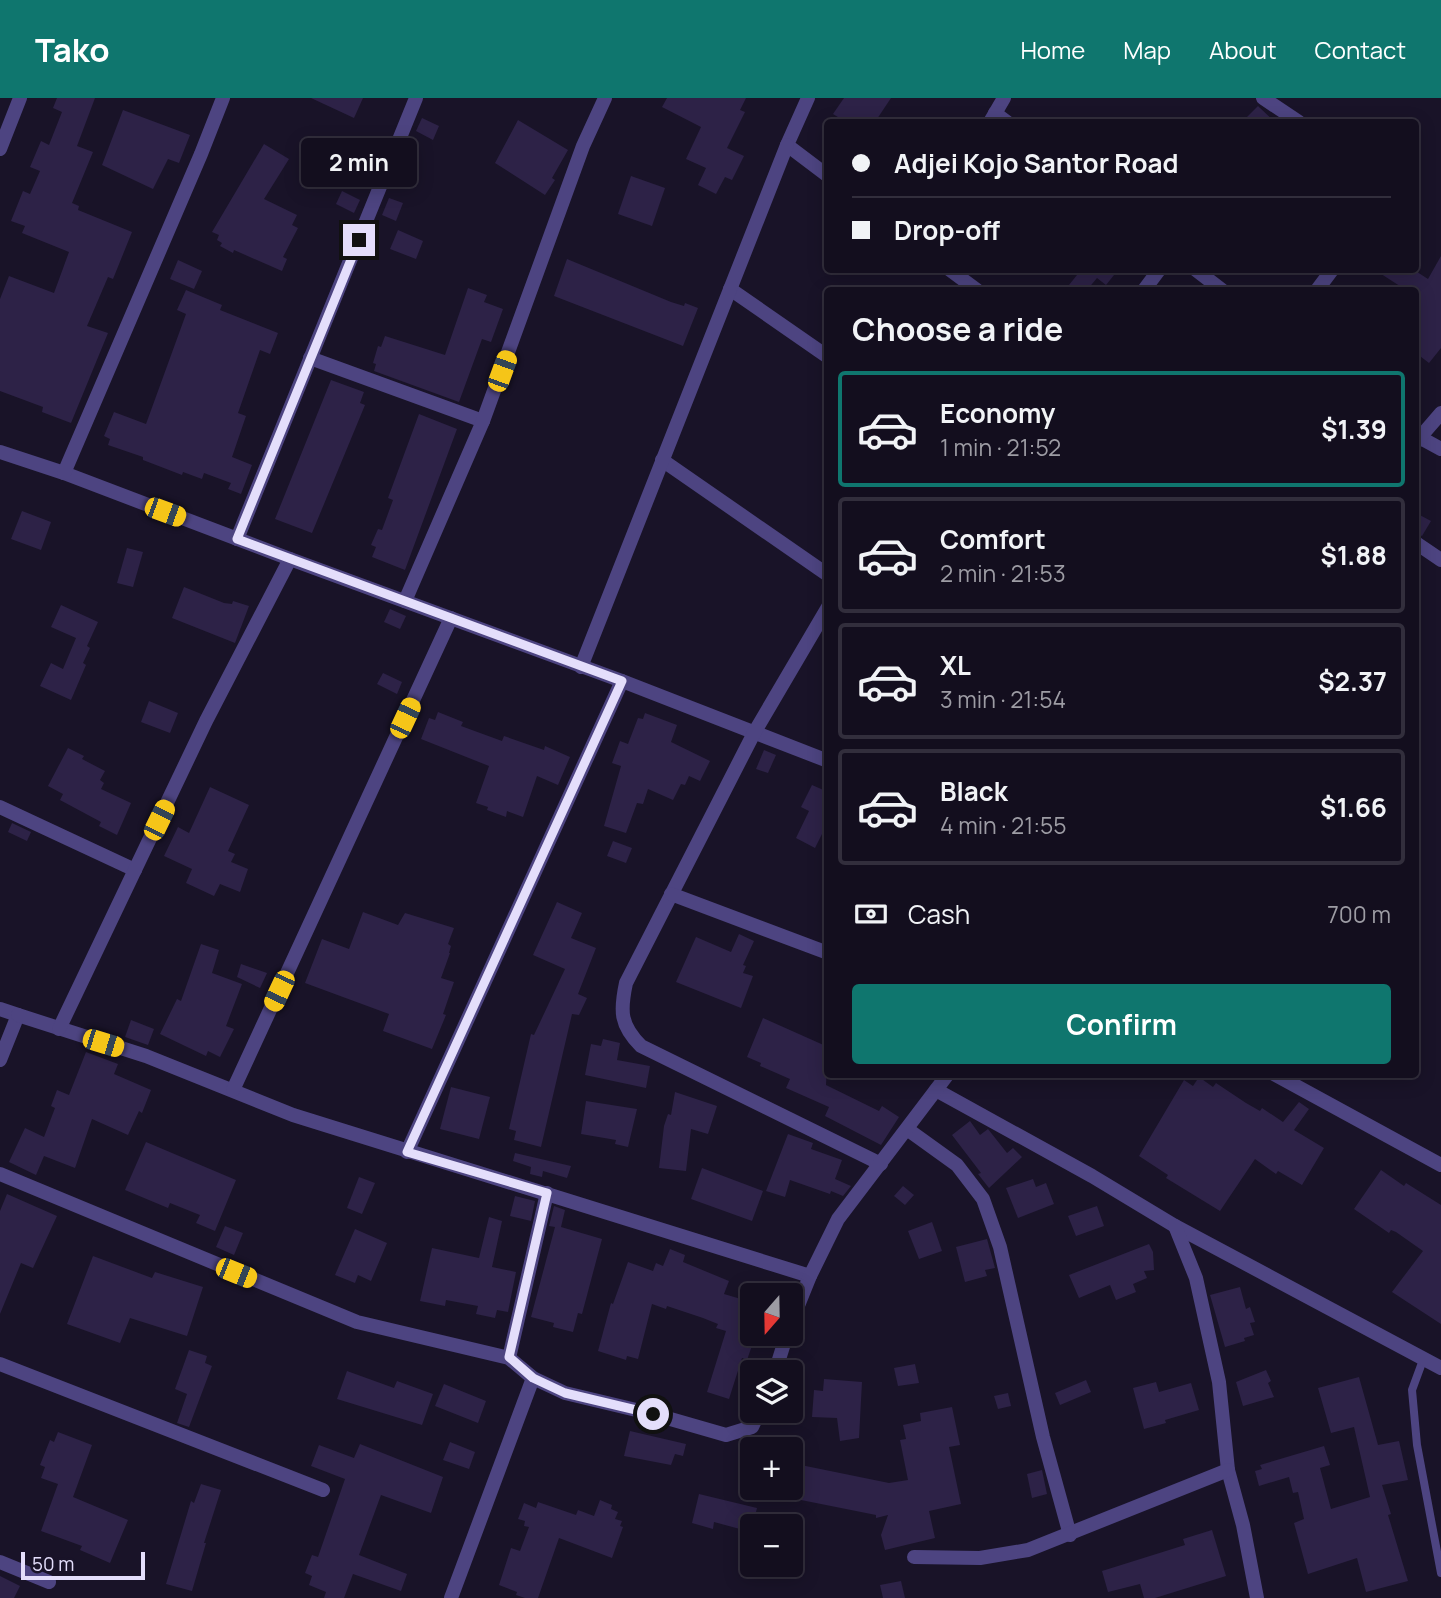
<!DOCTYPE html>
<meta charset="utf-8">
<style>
:root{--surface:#130e1e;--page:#1c1727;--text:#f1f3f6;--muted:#9d9ca4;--line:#322e3c;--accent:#0f766e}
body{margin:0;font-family:Manrope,sans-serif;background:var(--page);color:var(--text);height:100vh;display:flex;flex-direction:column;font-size:26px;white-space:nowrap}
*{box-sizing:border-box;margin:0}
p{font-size:23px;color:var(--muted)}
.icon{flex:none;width:38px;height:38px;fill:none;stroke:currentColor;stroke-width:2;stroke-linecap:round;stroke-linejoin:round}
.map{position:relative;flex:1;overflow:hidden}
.sheet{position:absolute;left:824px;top:189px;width:595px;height:791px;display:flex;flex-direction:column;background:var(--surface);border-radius:7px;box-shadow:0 4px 18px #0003,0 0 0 2px var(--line)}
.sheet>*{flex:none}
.hud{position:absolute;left:824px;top:21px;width:595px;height:154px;border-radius:7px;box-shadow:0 4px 18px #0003,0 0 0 2px var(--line);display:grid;align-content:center;height:154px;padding:0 28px;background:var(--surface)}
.needle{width:46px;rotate:200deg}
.fabs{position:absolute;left:740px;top:1185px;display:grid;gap:14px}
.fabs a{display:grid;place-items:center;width:63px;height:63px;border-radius:7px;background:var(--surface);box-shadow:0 4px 18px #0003,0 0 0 2px var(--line);font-size:35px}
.scale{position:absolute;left:21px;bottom:18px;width:124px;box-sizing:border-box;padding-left:7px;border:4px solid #e4defb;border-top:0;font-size:19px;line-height:24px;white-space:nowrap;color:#e4defb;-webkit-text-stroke:5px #191328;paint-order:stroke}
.end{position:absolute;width:32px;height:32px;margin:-16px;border:9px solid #e4defb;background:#111;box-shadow:0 0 0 4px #111}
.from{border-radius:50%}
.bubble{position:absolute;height:49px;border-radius:7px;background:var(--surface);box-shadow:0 4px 18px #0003,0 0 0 2px var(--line);font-size:23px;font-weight:700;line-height:49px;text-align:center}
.car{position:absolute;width:21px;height:42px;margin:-21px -10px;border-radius:9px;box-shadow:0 0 5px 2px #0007;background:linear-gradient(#f5c518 24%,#345 0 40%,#f5c518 0 76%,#345 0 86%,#f5c518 0)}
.hud b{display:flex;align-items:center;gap:24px;height:66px;font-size:26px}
.hud b+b{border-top:2px solid var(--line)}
.hud i{width:18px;height:18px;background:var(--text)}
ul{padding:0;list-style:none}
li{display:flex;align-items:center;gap:21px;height:116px;margin:0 14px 10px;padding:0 14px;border:4px solid var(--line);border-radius:7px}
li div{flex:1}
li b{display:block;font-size:26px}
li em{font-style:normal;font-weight:700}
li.active{border-color:var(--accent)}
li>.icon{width:63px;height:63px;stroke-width:1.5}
h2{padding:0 28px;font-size:32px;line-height:84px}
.pay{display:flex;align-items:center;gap:18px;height:77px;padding:0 28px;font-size:26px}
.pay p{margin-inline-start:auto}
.cta{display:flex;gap:14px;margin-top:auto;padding:14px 28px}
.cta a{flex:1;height:80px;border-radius:7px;background:var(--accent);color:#fff;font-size:28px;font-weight:700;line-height:80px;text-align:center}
header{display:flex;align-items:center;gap:42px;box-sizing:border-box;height:98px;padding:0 35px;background:var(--accent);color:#fff}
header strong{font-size:33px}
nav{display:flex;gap:38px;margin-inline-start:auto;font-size:24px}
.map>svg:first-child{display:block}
</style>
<header>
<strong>Tako</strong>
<nav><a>Home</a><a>Map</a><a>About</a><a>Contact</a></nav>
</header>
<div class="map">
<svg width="1441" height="1500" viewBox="0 0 1441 1500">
<rect width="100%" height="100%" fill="#191328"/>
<g fill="#2d2247">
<path d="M57,0h38l-18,48 16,6 -21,51 7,3 -1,4 54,22 -19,47 -5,-2 -21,49 21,7 -37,90 -29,-11 1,-5 -43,-16v-92l9,-23 45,17 15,-41 -47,-19 3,-7 -14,-5 12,-30 7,3 10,-23 -10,-4 11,-26 8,4 13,-33 -9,-4z"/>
<path d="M311,0h52l-9,20z"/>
<path d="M667,0h79l-6,12 5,2 -18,36 17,8 -12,24 -7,-3 -9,17 -18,-9 8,-17 -20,-9 15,-32 -39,-20z"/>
<path d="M844,0h47l-16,24h-29l-13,-8z"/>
<path d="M1258,8l1,1 16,15h-33z"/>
<path d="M123,12l67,25 -11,28 -11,-4 -15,30 -51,-24z"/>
<path d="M422,20l17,8 -6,14 -17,-9z"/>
<path d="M518,22l50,30 -16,28 3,2 -10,15 -50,-32z"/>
<path d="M328,38l22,14 -5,9 12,7 -11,18 -34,-22z"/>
<path d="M264,46l25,15 -25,40 33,16 -5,10 6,3 -15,29 4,2 -5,12 -48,-21 -1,3 -13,-7 2,-3 -5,-3 2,-5 -7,-3z"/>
<path d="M631,78l34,12 -13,38 -34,-12z"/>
<path d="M342,93l18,9 -6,13 -18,-9z"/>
<path d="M389,100l14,5 -7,18 -14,-6z"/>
<path d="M398,132l25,11 -7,18 -26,-10z"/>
<path d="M1441,158v92l-12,15 -13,-10v-63h-10l-31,-20h39l14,9z"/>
<path d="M567,161l104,43 13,4 1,-3 13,5 -15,38 -129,-50z"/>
<path d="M178,162l24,11 -8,18 -24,-10z"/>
<path d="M1081,172h37l-12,15 -9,-7 -10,12h-22z"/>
<path d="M468,190l19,7 -3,7 19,7 -12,33 -9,-3 -23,63 -85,-31 2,-7 -3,-1 5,-17 3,1 4,-11 60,19z"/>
<path d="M186,192l36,15 -2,5 58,23 -8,21 -10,-4 -22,63 8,3 -14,41 20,8 -11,29 -13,-5 3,-6 -27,-10 -2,6 -19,-7 -1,3 -39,-15v-3l-35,-12 2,-6 -6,-3 10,-24 32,12 40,-110 -9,-4z"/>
<path d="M331,282l33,12 -4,11 5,2 -53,128 -37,-14z"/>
<path d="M419,316l38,15 -52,141 -33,-13 4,-10 -5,-2 7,-16 4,1 11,-30 -5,-2z"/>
<path d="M22,413l29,11 -10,28 -30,-11z"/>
<path d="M1416,415l15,8 -9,15 -6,-3z"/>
<path d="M127,450l16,4 -10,35 -16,-4z"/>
<path d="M184,489l40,16 8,1 1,-3 16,5 -14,37 -63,-25z"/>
<path d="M61,507l37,17 -11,24 3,2 -7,15 3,2 -15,35 -31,-14 11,-23 12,6 13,-31 -25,-11z"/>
<path d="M390,511l16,7 -6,13 -16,-7z"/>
<path d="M383,575l19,9 -5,12 -20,-10z"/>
<path d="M149,603l29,12 -8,20 -29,-11z"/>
<path d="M438,614l25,10 -2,4 41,15 2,-5 40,14 1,-4 25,11 -12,28 -21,-9 -14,41 -16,-6 -1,6 -19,-7 1,-3 -12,-4 13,-37 -68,-27 8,-21 6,2z"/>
<path d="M645,615l32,12 -6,17 39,19 -10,20 -11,-5 -4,9 -4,-1 -8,16 -25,-11 -5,15 -6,-1 -11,30 -22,-7 17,-60 -9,-3 8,-22 8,3 10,-26 5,1z"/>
<path d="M68,650l16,8 -2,3 23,12 -5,9 4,3 -3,6 30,14 -14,32 -18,-9 2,-4 -41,-22 3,-6 -15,-8z"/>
<path d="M764,652l12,5 -8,18 -12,-4z"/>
<path d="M812,687l16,7v30l-13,26 -19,-10 13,-27 -8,-4z"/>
<path d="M210,689l39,18 -21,46 7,3 -4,8 17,7 -8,23 -20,-8 -6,12 -28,-13 6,-14 -28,-13 14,-29 11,6z"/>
<path d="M12,725l19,9 -4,9 -19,-9z"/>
<path d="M613,743l19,7 -6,15 -19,-7z"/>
<path d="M557,804l25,11 -11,25 25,10 -18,46 9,4 -8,17 -7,-1 -31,133 -27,-7 2,-9 -7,-2 22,-95 3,1 31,-66 -32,-14z"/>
<path d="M363,814l35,13 7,-12 49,15 -6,16 3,2 -2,7h1l-9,25 13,4 -11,32 3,1 -14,34 -49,-18 6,-17 -84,-31 17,-44 27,10z"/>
<path d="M739,836l15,7 -11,24 3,1 -3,7 10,3 -12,32 -65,-26 20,-45 35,15z"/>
<path d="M201,846l18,6 -7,23 30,11 -16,42 8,3 -14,28 -12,-6 -2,5 -46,-22 17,-35 4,2z"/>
<path d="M241,866l26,9 -7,15 -23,-11z"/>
<path d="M763,920l65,29 -2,38 53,26 3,-5 17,11 -18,28 -56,-29 4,-9 -43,-19 4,-9 -30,-13 1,-3 -14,-6z"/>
<path d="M131,922l23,9 -6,16 -23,-8z"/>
<path d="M603,941l17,4 -3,17 33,6 -4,22 -61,-13 6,-31 10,2z"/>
<path d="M86,954l32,12 -4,10 37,16 -9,23 -3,-2 -11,24 -36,-16 -17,49 -31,-12 -8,19 -27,-13 16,-34 19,9 11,-29 -4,-2 6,-16 12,5z"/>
<path d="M1199,979l14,10 3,-4 30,20 14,8 2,-3 21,14 16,-20 10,7 -15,21 30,18 -22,37 -24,-14 -2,3 -21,-15 -35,52 -54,-33 2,-3 -29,-19 45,-76 9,6z"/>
<path d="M451,989l39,10 -11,42 -39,-10z"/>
<path d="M675,994l42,14 -9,28 -17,-5 -5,42 -27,-3 5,-42 4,-12 3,1z"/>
<path d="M586,1003l51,8 -9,38 -13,-3 1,-4 -35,-6z"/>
<path d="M970,1023l10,14 8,-6 19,24 6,-5 9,9 -33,31 -11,-14 3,-1 -29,-38z"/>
<path d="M788,1036l25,9 -2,6 31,11 -7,19 16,7 -8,10 -12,-5 -1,3 -40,-14 -5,17 -19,-6z"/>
<path d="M146,1044l90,38 -21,51 -19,-8 4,-8 -30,-12 -2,5 -43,-18z"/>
<path d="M515,1055l56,13 -4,12 -24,-7 -1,6 -12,-3 1,-7 -18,-6z"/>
<path d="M702,1070l61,23 -11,30 -61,-22z"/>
<path d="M1381,1072l23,16 2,-3 35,22v119l-49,-32 31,-41 -27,-19 -5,-2 -2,3 -35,-24z"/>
<path d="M359,1079l16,6 -13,31 -15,-6z"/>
<path d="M1033,1081l3,8 10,-4 8,21 -36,14 -12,-30z"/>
<path d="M903,1088l11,9 -9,10 -11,-9z"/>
<path d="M7,1096l50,22 -24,52 -12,-5 -21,51v-103z"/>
<path d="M515,1098l20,5 -4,20 -21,-5z"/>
<path d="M554,1108l11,4 -4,17 41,12 -20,75 -4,-1 -5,19 -20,-5 1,-4 -23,-6 24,-90 -6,-1z"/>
<path d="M1097,1108l7,20 -28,10 -8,-20z"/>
<path d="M489,1119l13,4 -10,46 24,5 -8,40 -11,-2 -2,8 -19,-4 2,-8 -32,-6 -1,6 -25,-5 12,-53 47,10z"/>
<path d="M932,1124l10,29 -23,8 -11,-28z"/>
<path d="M225,1128l18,7 -9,22 -18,-8z"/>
<path d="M355,1131l32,14 -16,38 -13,-6 -3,8 -20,-8z"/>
<path d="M987,1141l8,29 -10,2 2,6 -22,6 -9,-35z"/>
<path d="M1149,1146l4,8 1,18 -10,1 3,7 -14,6 3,8 -20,8 -6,-15 -31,13 -10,-23z"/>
<path d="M670,1151l15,6 -2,7 46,19 -5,13 27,8 1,32h4l-9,26 -5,-2 -13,41 -22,-7 19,-61 -10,-3 2,-4 -15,-6 -36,-12 -1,3 -14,-5 -14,55 -11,-3 -1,4 -28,-9 13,-48 2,1 15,-42 25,9 3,-8 7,3z"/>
<path d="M93,1158l59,22 3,-6 48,15 -16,49 -57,-18 -10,25 -53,-19z"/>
<path d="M1240,1189l6,22 4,-2 5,15 -5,1 4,12 -10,3 1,3 -20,6 -15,-52z"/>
<path d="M189,1252l18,6 -2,7 7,3 -23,61 -12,-4 10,-29 -12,-5z"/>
<path d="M915,1266l4,19 -21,3 -4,-18z"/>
<path d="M1266,1272l5,11 -3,2 6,14 -31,9 -7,-24z"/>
<path d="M347,1273l47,17 3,-7 36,13 -11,31 -85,-26z"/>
<path d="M1359,1279l19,68 21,-4 9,39 -26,5 9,29 -3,1 20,66 -42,11 -9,-34 -49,16 -14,-51 10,-4 -6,-27 -5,1 -4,-16 -30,9 -4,-15 7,-2 -2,-4 64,-19 6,19 -10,3 11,41 39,-12 -16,-70 -23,6 -13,-45z"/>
<path d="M824,1281l38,3 -3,56 -19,3 -3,-23 -25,-1 2,-27 9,1z"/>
<path d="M1086,1282l5,12 -31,13 -5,-12z"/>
<path d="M1156,1284l3,10 32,-9 8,27 -34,10 1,3 -22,6 -11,-41z"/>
<path d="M444,1286l42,17 -8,22 -43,-17z"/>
<path d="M1008,1295l3,13 -13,3 -4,-13z"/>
<path d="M952,1309l8,38 -11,2 12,57 -32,7 6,27 -50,12 -4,-15 7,-20 -12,3v-3l-85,-17v-35l98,20 19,-3 -8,-40 6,-1 -3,-14 18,-4 -1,-8z"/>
<path d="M630,1333l56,13 -3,12 -8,-2 -4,11 -47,-9z"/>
<path d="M58,1334l34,13 -19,52 55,23 -18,43 -30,-13 2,-4 -41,-15 17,-47 -17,-6 4,-11 -5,-2 10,-25 4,2z"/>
<path d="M450,1344l25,10 -6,17 -26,-9z"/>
<path d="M360,1346l83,33 -12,36 -50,-18 -22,60 48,19 -6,17 -48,-17 -9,24h-20l2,-6 -17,-7 3,-9 -7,-3 7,-18 6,2 27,-78 -34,-13 8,-21 35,13z"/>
<path d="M1042,1372l5,24 -15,4 -5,-24z"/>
<path d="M201,1386l20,6 -17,53h2l-14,48 -26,-7 25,-83 3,2z"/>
<path d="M699,1396l58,14 -6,24 -37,-10 -1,7 -21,-6z"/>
<path d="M600,1402l12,5 -1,4 7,3 -3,7 7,2 -2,5 3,1 -11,31 -53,-20 -21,60h-13l-9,-3 1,-3 -18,-7 12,-37 9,3 9,-24 -5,-1 1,-5 -7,-2 6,-16 12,5 2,-6 38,13 2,-5 16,6z"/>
<path d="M1212,1432l14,46 -71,22h-11l-4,-14 -32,8 -6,-21 83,-26 -2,-6z"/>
<path d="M0,1478l20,10 -6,12h-14z"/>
<path d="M901,1483l4,17h-22l-3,-13z"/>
</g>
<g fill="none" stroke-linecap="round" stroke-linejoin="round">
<path stroke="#4d4481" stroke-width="8" d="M1423,1262l-11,30 5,55 24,128"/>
<g stroke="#4d4481" stroke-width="14">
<path d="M808,0l-21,47 41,31"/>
<path d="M1263,0l36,24"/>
<path d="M995,15l12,9"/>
<path d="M990,24l14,-24"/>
<path d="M0,51l20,-51"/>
<path d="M950,172l27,20"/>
<path d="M1196,172l26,20"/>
<path d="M730,191l98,68"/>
<path d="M1144,192l15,-20"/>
<path d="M1317,192l15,-20"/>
<path d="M310,260l173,63"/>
<path d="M1419,339l22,12"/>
<path d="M1416,344l25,-29"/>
<path d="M0,354l64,21 226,86 332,122 206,80"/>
<path d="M662,362l166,115"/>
<path d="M64,375l137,-319 22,-56"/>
<path d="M237,441l179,-441"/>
<path d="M1416,445l25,17"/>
<path d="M405,503l78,-180 100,-275 22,-48"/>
<path d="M828,509l-74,126 -128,250c-6,28 -6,42 15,63l240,118"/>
<path d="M581,569l206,-522"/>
<path d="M0,709l135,63"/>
<path d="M671,796l157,59"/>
<path d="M0,911l18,6 -18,45"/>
<path d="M18,917l128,41 147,59 517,161"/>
<path d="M59,931l147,-308 84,-162"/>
<path d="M1274,976l167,91"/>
<path d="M233,992l218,-472"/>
<path d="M936,992l156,86 83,50 266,142"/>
<path d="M907,1031l50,36 26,34 17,48 43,190 27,98"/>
<path d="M407,1054l215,-471"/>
<path d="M0,1076l357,148 152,36 24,20 32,15 88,21 73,21 26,-8 8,-17"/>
<path d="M1175,1128l21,52 23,104 9,88 15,55 14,73"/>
<path d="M791,1225l19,-47 28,-57 110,-145"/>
<path d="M509,1260l38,-165"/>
<path d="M0,1266l323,126"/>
<path d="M775,1274l12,-38"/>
<path d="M914,1459l66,1 48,-8 200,-80"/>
<path d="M0,1464l49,20"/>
<path d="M451,1500l82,-220"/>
</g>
</g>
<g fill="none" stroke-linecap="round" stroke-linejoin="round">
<path stroke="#e4defb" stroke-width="9" d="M359,142l-122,299 385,142 -215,471 140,41 -38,164 24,21 32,15 88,21"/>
</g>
</svg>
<div class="fabs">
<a><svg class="needle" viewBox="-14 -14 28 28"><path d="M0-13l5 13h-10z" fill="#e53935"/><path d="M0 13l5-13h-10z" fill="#9d9ca4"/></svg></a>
<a><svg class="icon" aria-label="layers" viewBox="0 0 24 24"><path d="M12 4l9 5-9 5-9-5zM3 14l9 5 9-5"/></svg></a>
<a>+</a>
<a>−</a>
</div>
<div class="scale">50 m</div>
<i class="end from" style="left:653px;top:1316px"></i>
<i class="end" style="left:359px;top:142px"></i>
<div class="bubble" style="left:301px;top:40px;width:116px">2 min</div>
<i class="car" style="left:502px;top:273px;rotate:20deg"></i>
<i class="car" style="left:165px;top:414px;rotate:110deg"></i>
<i class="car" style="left:405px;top:620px;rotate:25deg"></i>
<i class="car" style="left:159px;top:722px;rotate:26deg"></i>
<i class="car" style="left:279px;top:893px;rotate:205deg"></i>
<i class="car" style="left:103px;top:945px;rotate:107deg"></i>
<i class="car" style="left:236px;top:1175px;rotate:112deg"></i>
<div class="hud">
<b><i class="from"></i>Adjei Kojo Santor Road</b>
<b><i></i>Drop-off</b>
</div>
<section class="sheet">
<h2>Choose a ride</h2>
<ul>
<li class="active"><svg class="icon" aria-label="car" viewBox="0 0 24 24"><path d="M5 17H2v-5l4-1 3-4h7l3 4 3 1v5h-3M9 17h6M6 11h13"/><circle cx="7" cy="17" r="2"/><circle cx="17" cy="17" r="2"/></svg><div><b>Economy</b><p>1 min · 21:52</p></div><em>$1.39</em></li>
<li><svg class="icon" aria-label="car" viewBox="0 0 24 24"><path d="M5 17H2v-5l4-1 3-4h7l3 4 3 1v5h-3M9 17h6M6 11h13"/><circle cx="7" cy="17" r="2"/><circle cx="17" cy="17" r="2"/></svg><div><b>Comfort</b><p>2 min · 21:53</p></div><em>$1.88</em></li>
<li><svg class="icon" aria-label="car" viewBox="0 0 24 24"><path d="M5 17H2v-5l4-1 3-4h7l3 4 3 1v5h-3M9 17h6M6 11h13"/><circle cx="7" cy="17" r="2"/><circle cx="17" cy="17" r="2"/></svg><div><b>XL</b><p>3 min · 21:54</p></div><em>$2.37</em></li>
<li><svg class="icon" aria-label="car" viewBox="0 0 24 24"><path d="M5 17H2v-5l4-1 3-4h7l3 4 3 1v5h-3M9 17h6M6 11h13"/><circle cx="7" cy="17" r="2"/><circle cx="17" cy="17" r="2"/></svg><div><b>Black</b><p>4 min · 21:55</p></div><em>$1.66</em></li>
</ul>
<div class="pay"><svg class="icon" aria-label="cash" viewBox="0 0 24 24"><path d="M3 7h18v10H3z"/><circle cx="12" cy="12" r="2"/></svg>Cash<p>700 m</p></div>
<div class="cta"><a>Confirm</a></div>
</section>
</div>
